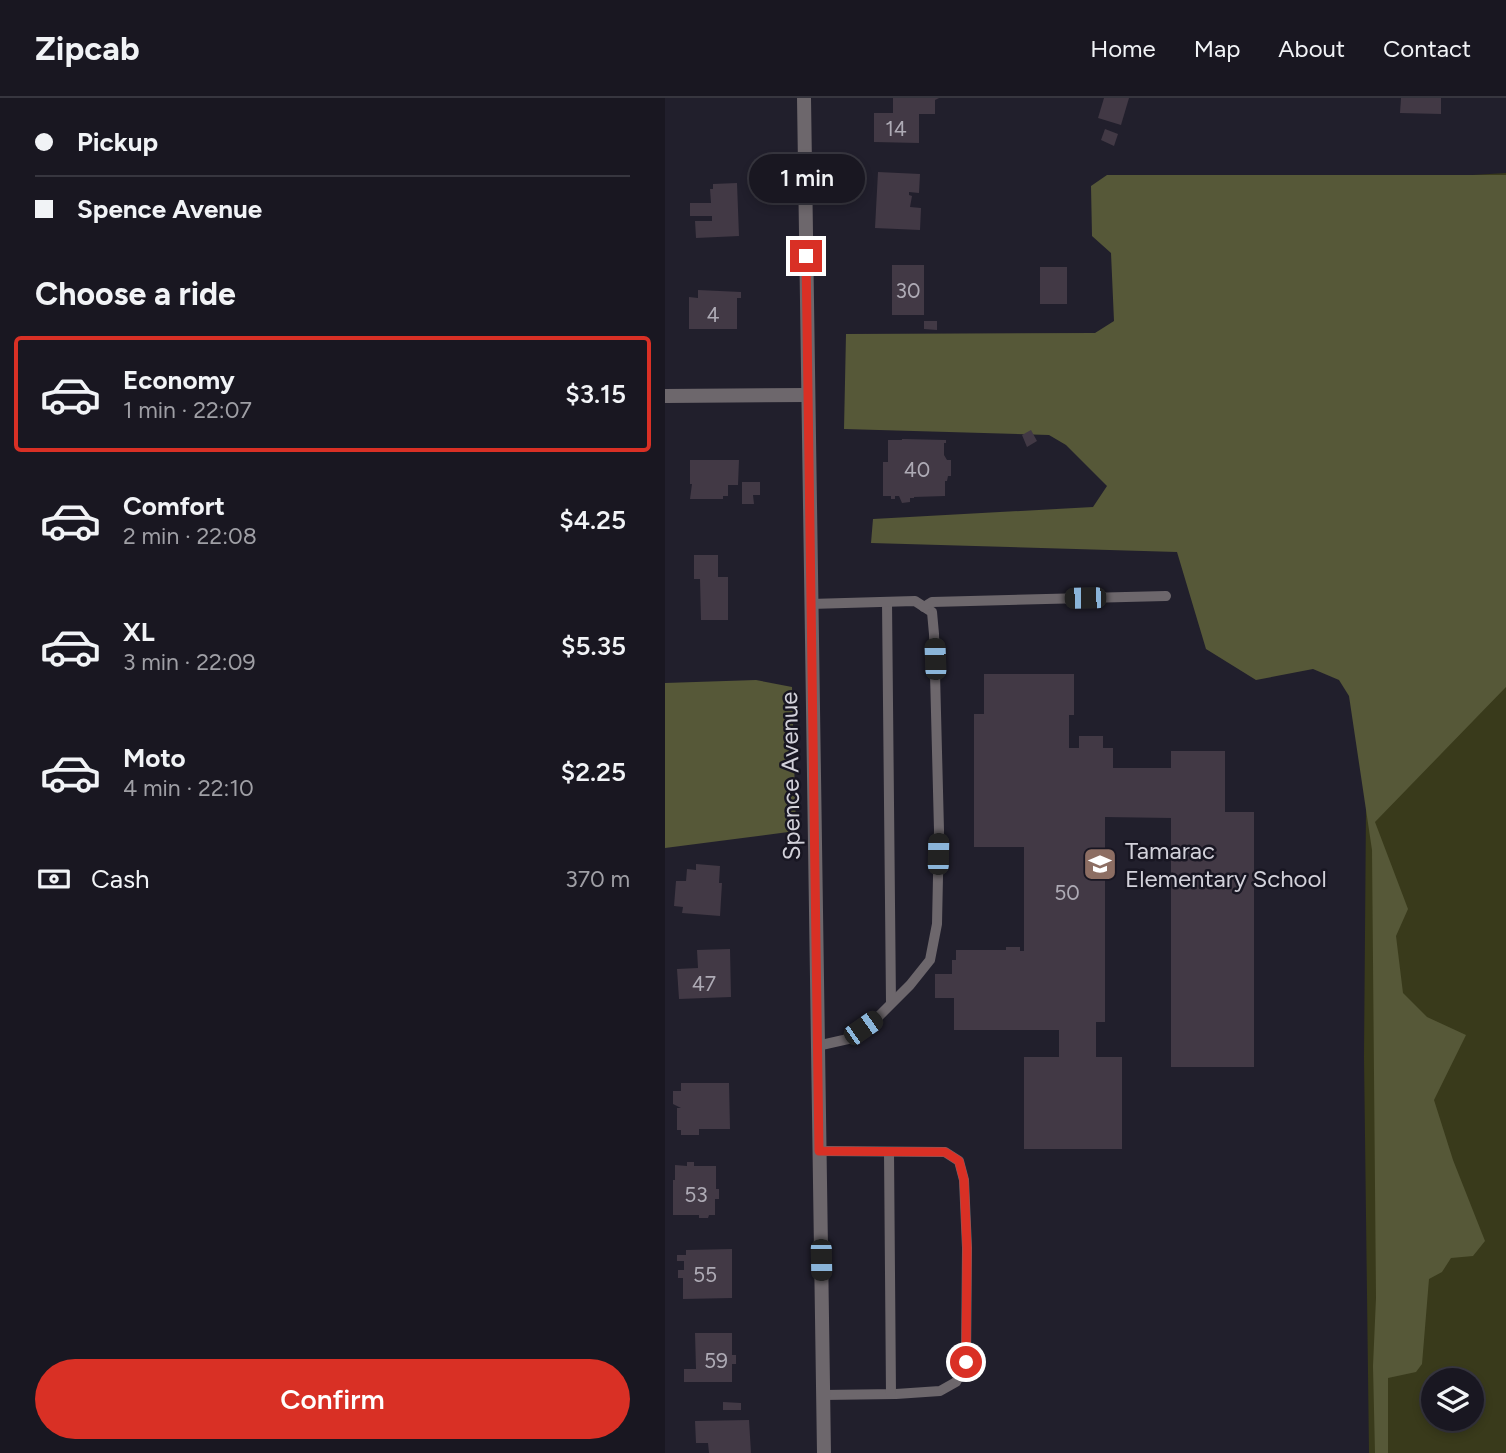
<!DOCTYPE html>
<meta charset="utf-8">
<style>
:root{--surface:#191721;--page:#22202a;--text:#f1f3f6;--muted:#9f9fa5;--line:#37363f;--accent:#d93025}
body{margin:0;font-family:Figtree,sans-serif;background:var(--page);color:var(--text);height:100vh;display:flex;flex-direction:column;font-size:26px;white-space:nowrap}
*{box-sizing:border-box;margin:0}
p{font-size:23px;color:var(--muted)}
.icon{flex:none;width:38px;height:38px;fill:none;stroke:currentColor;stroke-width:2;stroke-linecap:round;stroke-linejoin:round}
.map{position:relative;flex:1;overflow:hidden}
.drawer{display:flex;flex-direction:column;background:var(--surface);width:665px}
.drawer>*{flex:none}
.banner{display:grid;align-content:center;height:154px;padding:0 35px;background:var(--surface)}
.fabs{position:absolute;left:756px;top:1270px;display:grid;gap:14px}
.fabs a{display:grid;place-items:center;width:63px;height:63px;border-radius:50%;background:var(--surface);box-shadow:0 4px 10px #0003,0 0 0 2px var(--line);font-size:35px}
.end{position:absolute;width:32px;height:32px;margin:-16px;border:9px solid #d93025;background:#fff;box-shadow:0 0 0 4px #fff}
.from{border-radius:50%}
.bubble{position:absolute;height:49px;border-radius:24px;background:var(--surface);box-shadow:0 4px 10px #0003,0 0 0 2px var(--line);font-size:23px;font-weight:600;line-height:49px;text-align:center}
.car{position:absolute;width:21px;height:42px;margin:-21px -10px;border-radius:9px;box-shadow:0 0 5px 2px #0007;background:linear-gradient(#222 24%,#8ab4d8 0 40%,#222 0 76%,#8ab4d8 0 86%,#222 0)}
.banner b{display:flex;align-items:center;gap:24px;height:66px;font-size:26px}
.banner b+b{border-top:2px solid var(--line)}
.banner i{width:18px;height:18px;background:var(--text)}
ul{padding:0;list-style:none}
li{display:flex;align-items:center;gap:21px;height:116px;margin:0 14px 10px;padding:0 21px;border:4px solid transparent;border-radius:7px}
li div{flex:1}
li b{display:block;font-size:26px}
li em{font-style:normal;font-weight:600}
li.active{border-color:var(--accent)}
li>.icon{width:63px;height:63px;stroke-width:1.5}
h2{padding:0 35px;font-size:32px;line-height:84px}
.pay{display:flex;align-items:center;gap:18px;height:77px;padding:0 35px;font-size:26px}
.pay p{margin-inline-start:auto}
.action{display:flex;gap:14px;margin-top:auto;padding:14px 35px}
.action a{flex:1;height:80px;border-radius:42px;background:var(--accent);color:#fff;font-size:28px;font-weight:600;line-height:80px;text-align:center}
header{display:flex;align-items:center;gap:42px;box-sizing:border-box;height:98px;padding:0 35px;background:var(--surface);border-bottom:2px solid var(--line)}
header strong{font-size:33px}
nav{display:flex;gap:38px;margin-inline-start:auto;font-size:24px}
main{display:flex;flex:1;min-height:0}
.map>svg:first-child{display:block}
</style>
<header>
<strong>Zipcab</strong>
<nav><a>Home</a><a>Map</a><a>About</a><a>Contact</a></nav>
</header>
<main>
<section class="drawer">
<div class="banner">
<b><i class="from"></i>Pickup</b>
<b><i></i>Spence Avenue</b>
</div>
<h2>Choose a ride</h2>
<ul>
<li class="active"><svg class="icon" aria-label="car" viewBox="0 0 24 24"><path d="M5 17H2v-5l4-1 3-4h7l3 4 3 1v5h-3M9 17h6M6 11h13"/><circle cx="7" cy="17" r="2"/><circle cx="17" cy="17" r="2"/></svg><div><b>Economy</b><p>1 min · 22:07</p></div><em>$3.15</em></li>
<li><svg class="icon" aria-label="car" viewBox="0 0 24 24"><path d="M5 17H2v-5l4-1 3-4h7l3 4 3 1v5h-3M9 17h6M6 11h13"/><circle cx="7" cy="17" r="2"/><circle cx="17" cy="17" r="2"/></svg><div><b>Comfort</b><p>2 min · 22:08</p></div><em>$4.25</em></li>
<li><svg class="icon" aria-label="car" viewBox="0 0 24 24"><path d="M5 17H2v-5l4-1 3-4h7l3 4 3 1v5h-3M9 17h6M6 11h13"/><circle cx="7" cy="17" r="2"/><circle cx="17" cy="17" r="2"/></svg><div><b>XL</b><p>3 min · 22:09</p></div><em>$5.35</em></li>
<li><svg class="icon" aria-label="car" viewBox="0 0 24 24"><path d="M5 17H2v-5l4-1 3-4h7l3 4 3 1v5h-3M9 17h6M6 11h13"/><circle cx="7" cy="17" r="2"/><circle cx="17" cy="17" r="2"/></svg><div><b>Moto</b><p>4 min · 22:10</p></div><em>$2.25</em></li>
</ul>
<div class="pay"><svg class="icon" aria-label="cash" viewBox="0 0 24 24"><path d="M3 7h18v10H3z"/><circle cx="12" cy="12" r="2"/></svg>Cash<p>370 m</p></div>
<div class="action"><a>Confirm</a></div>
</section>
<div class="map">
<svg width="841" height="1355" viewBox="0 0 841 1355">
<rect width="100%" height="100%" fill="#211f2c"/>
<path fill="#393a1b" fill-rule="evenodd" d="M841,75v1280h-137l-5,-396 7,-876zM768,1283h39v38h-39z"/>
<g fill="#565838">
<path d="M442,77h399v512l-131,135 33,87 -12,27 7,57 24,24 39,18 -32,65 19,60 32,81 -12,15 -22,2 -9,14 -13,7 -7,85 -6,8 -28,6v75h-13l-2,-87 3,-68 -4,-448 -23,-154 -10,-16 -26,-11 -57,11 -50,-31 -29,-97 -306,-9 2,-24 220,-12 14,-21 -41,-41 -17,-10 -205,-6 2,-95 249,-1 19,-12 -3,-68 -19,-17 -1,-50z"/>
<path d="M91,582l36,7 4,144 -131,17v-165z"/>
</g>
<g fill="#423945">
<path d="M228,0h46l-4,2v14h-16v29l-45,-1v-29h19z"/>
<path d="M439,0h25l-8,27 -23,-7z"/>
<path d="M736,0h40v16l-41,-1z"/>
<path d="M440,31l13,5 -4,12 -13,-6z"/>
<path d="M213,74l42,2 -1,19 -10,-1v3l3,1 -2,11 11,1 -1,22 -45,-2z"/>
<path d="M72,85l2,53 -43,2 -1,-17h17v-5h-22v-13h21l-1,-14h3v-5z"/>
<rect x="227" y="167" width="32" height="50"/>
<rect x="375" y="169" width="27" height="37"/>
<path d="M33,192l43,2v6h-4v31h-48v-32l9,1z"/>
<path d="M259,223h13v9l-13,-1z"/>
<path d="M366,332l6,11 -10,6 -5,-12z"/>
<path d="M237,341l44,1v3h-2v12l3,5h4v16h-3l-1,5h-2v15l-31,1v1h-4v4l-8,1 -3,-7h-4v3h-4v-3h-8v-34h5v-22h14z"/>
<path d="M25,362h49l-1,25h-10v11h-5v3h-33l2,-15h-2z"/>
<path d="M77,384h18v13h-7l1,9h-12z"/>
<path d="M29,457h24v22h10v43h-27l-1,-41h-6z"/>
<path d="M319,576h90v41h-5v33h10v-12h24v12h10v20h58v-17h54v61h29v255h-83v-249l-66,-1v205h-9v35h26v92h-98v-92h35v-27h-105v-32h-19v-24h17v-14h4v-10h50v-3h14v4h4v-104h-50v-133h10z"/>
<path d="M31,766l24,2 -1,17h3l-2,33 -38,-3 1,-6 -9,-1 2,-25h10l1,-12 9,1z"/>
<path d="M65,851l1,48 -52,2 -2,-30 21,-1 -1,-18z"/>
<path d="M16,985h48l1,46h-31v6h-18v-5h-4v-22h4l-8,-4v-13h8z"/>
<path d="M22,1064h7v4h22v23h3v10h-4v16h-6l-1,3h-9v-3h-26v-35h2v-15l12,1z"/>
<path d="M67,1151v49l-49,1v-21h-5v-8h6v-9h-7v-6h9v-5z"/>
<path d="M30,1235h37v22h4v9h-4v18h-48v-13h12z"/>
<path d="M58,1304l18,1v7h-18z"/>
<path d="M84,1322l2,33h-42l-1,-10h-12l-1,-22z"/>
</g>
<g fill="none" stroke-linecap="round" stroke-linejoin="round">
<g stroke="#6d676c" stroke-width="10">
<path d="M222,504l4,401"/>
<path d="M145,506l105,-3 17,11 2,22 5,196 -2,94 -7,36 -20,25 -33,33 -29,21 -31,7"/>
<path d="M259,509l8,-5 234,-6"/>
<path d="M154,1053l126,1 14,9 5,19 3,68 -1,114 -10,20 -16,9 -44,3 -73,1"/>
<path d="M224,1054l2,242"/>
</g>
<g stroke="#6d676c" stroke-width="14">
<path d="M139,0l20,1355"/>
<path d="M0,298l142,-1"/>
</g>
</g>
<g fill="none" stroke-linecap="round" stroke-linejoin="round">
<path stroke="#d93025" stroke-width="9" d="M141,158l13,895 126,1 14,9 5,19 3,68 -1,114"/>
</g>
<defs>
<g id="school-square" transform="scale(1.75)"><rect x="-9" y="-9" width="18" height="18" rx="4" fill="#8d6e63" stroke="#181622"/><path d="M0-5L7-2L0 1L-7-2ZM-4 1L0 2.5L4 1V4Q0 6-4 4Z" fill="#fff"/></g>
</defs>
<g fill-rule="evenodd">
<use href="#school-square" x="435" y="766"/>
</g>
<g text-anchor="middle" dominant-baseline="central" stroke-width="5" stroke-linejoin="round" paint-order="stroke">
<g font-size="21" fill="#aeabb5">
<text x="231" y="30">14</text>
<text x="243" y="192">30</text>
<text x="48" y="216">4</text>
<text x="252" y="371">40</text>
<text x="402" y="794">50</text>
<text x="39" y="885">47</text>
<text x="31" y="1096">53</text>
<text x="40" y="1176">55</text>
<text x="51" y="1262">59</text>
</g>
<g font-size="24" fill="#d2d1da" stroke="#181622">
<text transform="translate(125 678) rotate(-91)">Spence Avenue</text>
</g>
<g font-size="24" fill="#d2d1da" stroke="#181622" text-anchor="start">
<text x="460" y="752">Tamarac<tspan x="460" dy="28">Elementary School</tspan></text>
</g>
</g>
</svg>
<div class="fabs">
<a><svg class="icon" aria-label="layers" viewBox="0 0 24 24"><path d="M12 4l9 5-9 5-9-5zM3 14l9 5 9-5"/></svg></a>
</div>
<i class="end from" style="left:301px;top:1264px"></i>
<i class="end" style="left:141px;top:158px"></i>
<div class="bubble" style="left:84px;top:56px;width:116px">1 min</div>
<i class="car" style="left:420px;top:500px;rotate:269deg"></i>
<i class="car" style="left:270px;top:561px;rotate:358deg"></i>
<i class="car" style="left:273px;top:756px;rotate:1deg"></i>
<i class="car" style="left:198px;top:930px;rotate:55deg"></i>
<i class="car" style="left:156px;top:1162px;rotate:179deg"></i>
</div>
</main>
